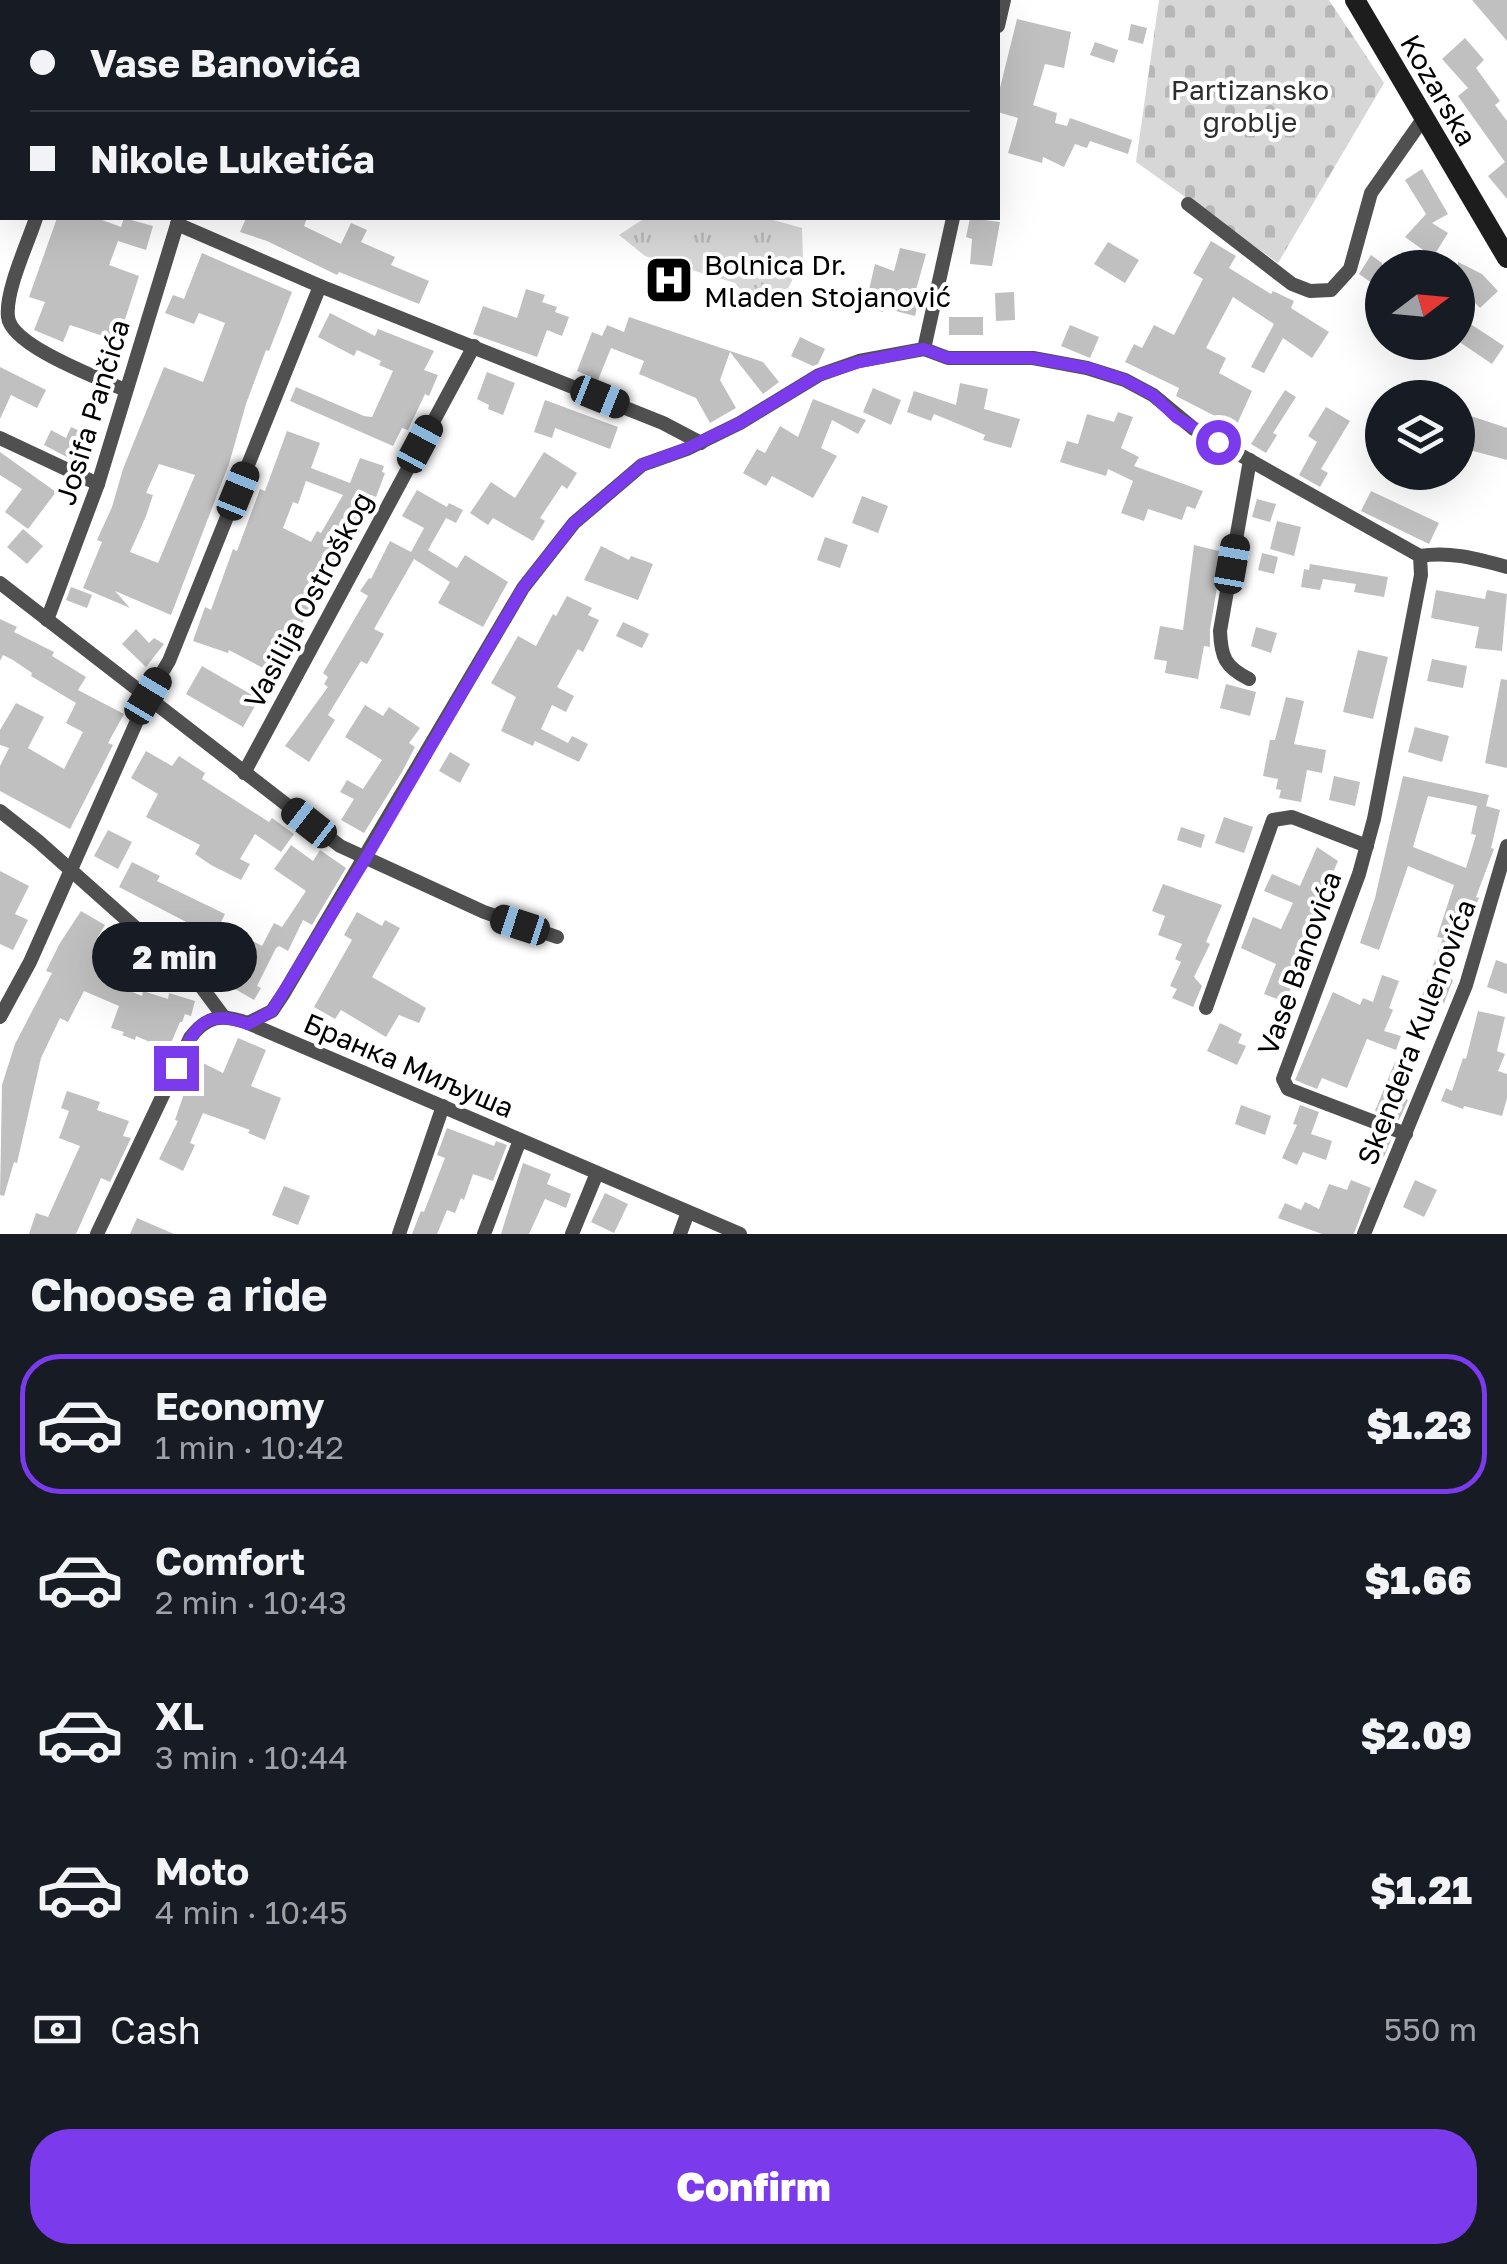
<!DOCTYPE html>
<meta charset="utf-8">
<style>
:root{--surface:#171b24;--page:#242831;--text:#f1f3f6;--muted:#9ea1a6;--line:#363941;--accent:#7c3aed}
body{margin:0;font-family:"Golos Text",sans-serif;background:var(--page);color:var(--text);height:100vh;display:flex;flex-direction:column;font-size:38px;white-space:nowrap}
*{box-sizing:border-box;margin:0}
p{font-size:32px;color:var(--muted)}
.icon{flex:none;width:55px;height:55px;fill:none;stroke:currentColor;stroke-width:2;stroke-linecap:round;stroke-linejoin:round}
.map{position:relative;height:1234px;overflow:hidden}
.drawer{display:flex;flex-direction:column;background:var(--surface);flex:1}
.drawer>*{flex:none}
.hud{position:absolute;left:0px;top:0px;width:1000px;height:220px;box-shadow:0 10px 40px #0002;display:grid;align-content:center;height:220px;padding:0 30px;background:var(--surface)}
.needle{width:65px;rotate:74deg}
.controls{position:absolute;left:1365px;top:250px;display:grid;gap:20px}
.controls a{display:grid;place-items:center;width:110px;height:110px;border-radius:50%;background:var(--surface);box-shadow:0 10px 40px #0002;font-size:50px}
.end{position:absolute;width:45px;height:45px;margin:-22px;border:12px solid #7c3aed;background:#fff;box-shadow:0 0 0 5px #fff}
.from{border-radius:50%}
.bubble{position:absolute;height:70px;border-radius:35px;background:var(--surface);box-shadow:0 10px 40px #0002;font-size:32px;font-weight:800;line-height:70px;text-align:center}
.car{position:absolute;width:30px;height:60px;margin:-30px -15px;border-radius:12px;box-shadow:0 0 8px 2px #0007;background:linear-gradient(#222 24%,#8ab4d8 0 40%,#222 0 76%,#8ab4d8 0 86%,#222 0)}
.hud b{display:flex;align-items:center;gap:35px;height:95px;font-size:38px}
.hud b+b{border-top:2px solid var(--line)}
.hud i{width:25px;height:25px;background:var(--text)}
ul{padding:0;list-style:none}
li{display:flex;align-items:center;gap:30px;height:140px;margin:0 20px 15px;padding:0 10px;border:5px solid transparent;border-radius:40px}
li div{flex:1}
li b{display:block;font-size:38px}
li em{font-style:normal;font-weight:800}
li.on{border-color:var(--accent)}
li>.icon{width:90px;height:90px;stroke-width:1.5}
h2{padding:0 30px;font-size:45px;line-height:120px}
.pay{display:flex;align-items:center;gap:25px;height:110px;padding:0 30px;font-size:38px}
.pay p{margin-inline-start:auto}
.primary-button{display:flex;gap:20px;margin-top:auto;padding:20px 30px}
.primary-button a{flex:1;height:115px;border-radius:40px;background:var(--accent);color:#fff;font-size:40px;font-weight:800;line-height:115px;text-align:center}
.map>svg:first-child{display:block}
</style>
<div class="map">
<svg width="1507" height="1234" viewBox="0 0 1507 1234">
<defs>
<pattern id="grass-tufts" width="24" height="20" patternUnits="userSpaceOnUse" patternTransform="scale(2.5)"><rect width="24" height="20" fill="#d7d7d7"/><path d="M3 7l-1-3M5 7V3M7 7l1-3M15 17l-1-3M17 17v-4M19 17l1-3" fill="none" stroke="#b7b7b7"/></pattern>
<pattern id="cemetery-stones" width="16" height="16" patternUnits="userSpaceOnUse" patternTransform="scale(2.5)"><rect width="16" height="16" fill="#d7d7d7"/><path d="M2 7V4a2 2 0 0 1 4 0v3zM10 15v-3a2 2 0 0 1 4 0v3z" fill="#b7b7b7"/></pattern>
</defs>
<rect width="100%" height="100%" fill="#fff"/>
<g fill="url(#grass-tufts)">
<path d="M426,0h326l1,2h-326z"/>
<path d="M645,218h121l36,10 1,31 -24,47 -22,5 -22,-28 -90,-27 -26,-21z"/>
</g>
<path fill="url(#cemetery-stones)" d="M1159,0h170l55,83 -106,180 -142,-101z"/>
<g fill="#c0c0c0" fill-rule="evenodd">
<path d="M1472,0h35v41z"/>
<path d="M1017,19l54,13 -7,36 -19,-4 -12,41 24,8 -2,10 12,3 3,-8 62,22 -4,14 -38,-13 -3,7 -12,-4 -11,23 -21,-10 -1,6 -34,-10 10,-35 -20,-6v-16z"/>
<path d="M1131,24l16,4 -4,16 -15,-4z"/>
<path d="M1465,38l19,22 -8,8 24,33 -5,4 12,16v78l-19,-23 17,-14 -47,-66 10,-8 -26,-29z"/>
<path d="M1095,42l23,8 -4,13 -24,-8z"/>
<path d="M1422,169l26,45 -16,9 16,10 -15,24 -28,-20 21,-23 -21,-34z"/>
<path d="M57,218h40l24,9 3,-9 29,8 -7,24 -28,-9 -9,24 30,11 -21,65 -48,-16 -7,17 -29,-12 11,-28 -16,-5z"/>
<path d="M246,218h61l-3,8 37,18 10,-21 16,7 -6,12 34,15 -4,8 38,16 -10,23 -80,-32 -2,3 -70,-34 -27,-9z"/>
<path d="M970,218l30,4 -8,44 -22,-2 2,-25 -6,-2z"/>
<path d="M1211,241l25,15 -7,12 42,26 2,-3 21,10 -3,7 38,24 -17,26 -29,-20 -19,35 -13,-6 23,-43 -41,-27 -27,51 20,10 -7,15 33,18 -18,40 -21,-11 2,-4 -39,-20 3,-8 -54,-26 9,-18 8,4 12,-23 20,10 29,-56 -10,-6z"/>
<path d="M1108,242l31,18 -14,23 -31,-19z"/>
<path d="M900,248l26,6 -10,36 5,1 -6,25 -31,-8 -1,4 -18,-5 10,-43 19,7z"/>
<path d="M202,253l90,39 -23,59 -3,-1 -20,54 -17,60 -58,151 -56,-24 15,17 -47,-20 19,-46 -5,-2 15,-33 11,-38 41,-102 39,15 22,-59 -26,-10 -5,11 -29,-11 8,-18 11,4zM159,464l36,11 -37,88 -28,-11 16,-36 7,-21 -7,-2z"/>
<path d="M1371,255l11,8v27l-23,-16z"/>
<path d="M1458,262l24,12 16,17 -18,17 -22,-22z"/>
<path d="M526,289l19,6 -3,7 15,5 -2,5 14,5 -7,19 -15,-6 -10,27 -64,-23 10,-28 34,12z"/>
<path d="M1014,292l1,28 -19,1 -1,-28z"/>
<path d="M330,313l45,23 3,-7 56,22 -10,19 14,5 -9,21 -4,-2 -17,36 -6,-2 -9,18 -103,-45 6,-14 68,29 8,1 21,-46 -14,-6 2,-4 -24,-11 -3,6 -36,-19z"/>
<path d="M629,317l134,45 16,20 -16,12 -33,-42 -10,28 16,28 -26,15 -14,-25 -57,-24 5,-13 -33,-13 -13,32 -21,-9 15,-39 10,4 5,-11 17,7z"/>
<rect x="949" y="317" width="34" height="18"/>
<path d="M1469,323l35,23 -12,18 -34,-23z"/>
<path d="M1070,325l29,12 -9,21 -29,-12z"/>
<path d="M800,337l25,12 -7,15 -5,2 -22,-10z"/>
<path d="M0,367l46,23 -9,18 -26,-13 -11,24z"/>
<path d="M487,372l28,11 -12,32 -15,-6 1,-4 -12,-6z"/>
<path d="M960,383l28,6 -4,20 36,10 -9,29 -28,-8 2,-5 -51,-21 -3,7 -24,-9 7,-21 42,14z"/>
<path d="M873,388l28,12 -10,25 -28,-13z"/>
<path d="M1285,390l11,7 -23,36 4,2 -11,18 -15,-9z"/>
<path d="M813,399l53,21 -8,14 -26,-14 -11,28 16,8 -24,42 -41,-22 -6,10 -23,-13 14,-24 8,4 15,-27 18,11z"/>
<path d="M545,400l73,27 -8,22 -55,-21 -3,10 -18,-6z"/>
<path d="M1326,407l24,14 -29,48 7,4 -8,14 -21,-12 18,-33 -9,-6z"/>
<path d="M1118,412l15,5 -12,31 18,9 -5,9 69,25 -8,18 -8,-3 -5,14 -34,-11 -4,12 -23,-8 12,-32 -25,-12 -2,7 -46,-14 7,-21 11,3 9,-30 27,8z"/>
<path d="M1465,414l42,14v32l-49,-13z"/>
<path d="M71,427l24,11 -13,27 -38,-20 7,-15 15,8z"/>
<path d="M287,431l33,12 -9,25 39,15 10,-25 24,8 -2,6 3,1 -9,24 -5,-2 -27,49 3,1 -13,27 -3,-1 -14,31 -3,-2 -38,75 -47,-25 -1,3 -35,-12 12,-34 6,3 22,-61 4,2 23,-62 5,2zM306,481l37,14 -22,38 -4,-2 -6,11 -28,-14 10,-26 5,2z"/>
<path d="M0,452l56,40 -28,37 -23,-17 17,-23 -22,-14z"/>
<path d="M544,452l33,21 -10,16 -5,-4 -22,33 5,3 -12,20 -40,-23 -5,7 -18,-12 21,-31 24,16z"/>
<path d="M417,490l30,17 2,-4 14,7 -7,13 -10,-5 -18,32 29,18 8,-13 43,27 -25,45 -45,-24 12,-21 -36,-23 -40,70 10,5 -17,30 -6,-3 -33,54 7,5 -26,42 -24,-16 43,-59 -4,-3 4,-7 -5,-4 45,-77 -8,-5 9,-13 2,1 19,-38 21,11 13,-24 -22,-12z"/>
<path d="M1371,491l68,32 -10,21 -68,-33z"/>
<path d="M862,496l26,10 -10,27 -26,-10z"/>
<path d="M1257,499l19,5 -6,18 -18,-5z"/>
<path d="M1277,521l24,6 -7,29 -24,-7z"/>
<path d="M23,529l20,17 -16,18 -20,-17z"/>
<path d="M825,537l23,8 -8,23 -23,-8z"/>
<path d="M1194,545l29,7 -13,77v18l-6,-1 -6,33 -33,-6 2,-12 -13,-2 6,-33 23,4z"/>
<path d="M601,546l28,14 2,-4 22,8 -15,36 -54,-20z"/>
<path d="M1262,553l16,4 -4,17 -16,-4z"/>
<path d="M1310,564l78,13 -4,20 -30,-5 2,-8 -33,-5 -3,11 -19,-3 3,-18 5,1z"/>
<path d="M71,587l21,8 -5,13 -21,-8z"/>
<path d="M1436,590l49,9 2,-9 20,4 -5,57 -27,-3 4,-21 -48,-9z"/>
<path d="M567,596l25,12 -4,7 11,5 -16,32 -5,-3 -21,38 17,9 -8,16 -14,-7 -11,24 27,14 4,-7 16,8 -9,18 -44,-21 -2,5 -32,-15 15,-34 -25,-14 27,-47 18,10 17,-32 3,2z"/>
<path d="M0,619l17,8 -3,5 40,20 -2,4 34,21 -8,13 46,24 -16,29 5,2 -43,84 -70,-38v-25l9,-18 -9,-3v-15l16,-27 28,14 -16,31 36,21 19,-37 -17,-9 10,-20 -45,-27 1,-3 -19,-13 -10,-5 -3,6z"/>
<path d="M623,622l26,12 -7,14 -26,-12z"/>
<path d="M1256,627l21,6 -6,20 -20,-7z"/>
<path d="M136,629l13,14 5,-5 10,6 -18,23 -24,-23z"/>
<path d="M1358,650l30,7 -15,62 -30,-7z"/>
<path d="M1432,659l35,7 -4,22 -36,-7z"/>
<path d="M202,666l57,33 -16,28 -57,-33z"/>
<path d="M1501,679l6,1v88l-22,-5z"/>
<path d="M1226,684l30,8 -6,24 -30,-8z"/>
<path d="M1286,697l18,4 -10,43 32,6 -4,23 -15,-3 -6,32 -22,-4 2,-8 -5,-1 2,-10 -15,-3 7,-36h5z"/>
<path d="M365,705l18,11 6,-9 31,21 -11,15 6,4 -13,25 -38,61 -23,-13 13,-21 -14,-7 7,-12 16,9 19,-29 -37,-23z"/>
<path d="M1415,727l34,9 -7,26 -34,-10z"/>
<path d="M146,751l26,15 7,-10 26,17 -3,6 67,43 3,-4 22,16 -13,18 -26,-18 -15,25 10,5 -9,16 -30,-15 -16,-11 5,-9 -54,-28 12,-23 -27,-16z"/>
<path d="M450,752l20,12 -10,19 -21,-12z"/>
<path d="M1334,776l26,6 -5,24 -26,-6z"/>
<path d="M1403,776l86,19 -3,11 14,4 -9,38 3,1 -18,48 3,1 -33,79 7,3 -9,23 -22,-8 21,-57 -6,-1 17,-52 -46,-19 -29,84 -19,-7 15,-45zM1428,796l49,10 -6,28 5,1 -10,33 -53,-21z"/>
<path d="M1224,817l29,10 -9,26 -29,-10z"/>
<path d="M1181,827l24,8 -4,13 -24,-8z"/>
<path d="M108,830l24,12 -14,27 -24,-13z"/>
<path d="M291,845l22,16 7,-11 26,18 -34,57 -9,-5 -15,31 -9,-5 -3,2 -19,38 4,2 -7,12 -24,-14 23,-45 9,5 12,-23 8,4 24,-36 -32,-22z"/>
<path d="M1317,847l21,14 -37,84 3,1 -12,29 4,1 -11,26 -21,-8 12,-30 -35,-16 12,-31 28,12 12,-26 -29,-12 8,-17 28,12z"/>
<path d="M132,862l28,14 -3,5 68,33 -13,27 -23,-12 3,-4 -73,-38z"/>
<path d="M0,871l29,15 -14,28 13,6 -15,30 -13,-6z"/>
<path d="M1163,884l59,21 -16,37 4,2 -16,33 8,9 -9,21 -21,-9 5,-9 -7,-3 11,-24 -6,-3 7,-15 -24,-9 7,-19 -13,-5z"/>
<path d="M81,911l24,14 -8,13 27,15 -16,29 34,14 1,-5 25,8 1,-6 26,8 -4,15 -6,-2 -3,8h-2l-12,28 -32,-14 -1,4 -13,-5 2,-3 -13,-4 8,-22 -35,-15 -16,31 -8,-4 -19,40 -24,105 -3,-1 -10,34 -4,-1 2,-110 13,-41 37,-71 -6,-2 14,-28z"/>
<path d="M357,912l25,14 3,-6 15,8 -28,49 54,31 -7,15 -20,-8 -13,22 -45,-27 -6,9 -21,-12 38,-67 -8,-5z"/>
<path d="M1496,960l11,4v30l-20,-7z"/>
<path d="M1382,975l17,6 -10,27 4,2 -9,21 17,5 -5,14 -29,-11 -20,49 -25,-10 -5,11 -22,-9 38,-88 27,13 3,-7 10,4z"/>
<path d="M1478,1011l27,6 -8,34 8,3 -7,17 9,3v24l-5,18 -38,-10 -1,3 -22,-8 5,-13 6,3 11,-33 3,1z"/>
<path d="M1220,1023l22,11 -4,9 8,3 -9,19 -30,-14z"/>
<path d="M238,1038l28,12 -15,36 30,12 -16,42 -17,-7 2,-3 -47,-17 -13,30 5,2 -12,26 -24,-12 19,-38 -3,-1 13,-38 11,-21 24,12z"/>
<path d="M1395,1062l17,7 -12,27 8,4 -9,20 -24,-9z"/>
<path d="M67,1091l33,11 -3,8 32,11 -6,15 8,2 -21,44 -9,-4 -25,56h-47l7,-21 12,4 32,-71 -21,-8 10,-27 -8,-3z"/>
<path d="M1241,1105l30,11 -6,19 -30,-11z"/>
<path d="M1300,1105l19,7 -8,22 21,7 -6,19 -23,-8 -6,13 -15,-7 15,-33 -4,-1z"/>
<path d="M447,1128l47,18 2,-5 11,4 -14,36 -20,-7 -9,26 -3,-2 -6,15 -8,-3 -10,24h-25l9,-23 3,1 21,-54 -8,-3z"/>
<path d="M1376,1134l15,6 -7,17 -15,-5z"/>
<path d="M523,1163l28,11 -4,10 24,10 -5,14 -21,-9 -16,35h-28z"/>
<path d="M1351,1180l20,8 -17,46h-32l-44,-16 7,-15 16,7 4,-8 14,7 10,-25 18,6z"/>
<path d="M1415,1180l22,10 -13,27 -21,-10z"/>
<path d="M284,1186l26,10 -12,29 -26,-10z"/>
<path d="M605,1193l23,11 -14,29 -23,-11z"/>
<path d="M137,1218l37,16h-44z"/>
</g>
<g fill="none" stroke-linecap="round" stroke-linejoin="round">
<path stroke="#505050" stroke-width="6" d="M977,0l3,2"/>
<g stroke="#505050" stroke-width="14">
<path d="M243,2l1,-2"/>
<path d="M998,26l6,-26"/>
<path d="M1188,204l104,80 18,7 21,-1 19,-21 21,-76 52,-74"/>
<path d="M36,218c-8,25 -31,73 -28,99 3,29 91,61 117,73"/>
<path d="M177,224l143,62 343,137 38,20"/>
<path d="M924,349l24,9h85l54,10 38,12 28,15 41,34 226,127 1,19 -47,244 -15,55 -76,205 5,10 118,45"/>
<path d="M0,438l98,46"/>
<path d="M1420,556c31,-5 57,3 87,11"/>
<path d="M0,583l340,263 144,66 73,25"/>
<path d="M47,620l51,-136 81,-266"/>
<path d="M1249,679c-24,-12 -28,-22 -29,-48l30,-171"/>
<path d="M244,773l230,-427"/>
<path d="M0,811l38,30 162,144 23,31"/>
<path d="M1206,1008l67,-188 19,-3 75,29"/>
<path d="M0,1017l30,-55 118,-266 21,-35 151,-375"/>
<path d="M248,1023l24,-12 12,-18 239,-405 51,-65 68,-58 45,-16 53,-26 79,-48 40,-14 65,-12 29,-131"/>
<path d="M97,1234l93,-196c17,-23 32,-24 58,-15l492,211"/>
<path d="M399,1234l44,-128"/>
<path d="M484,1234l36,-94"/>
<path d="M572,1234l25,-61"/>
<path d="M680,1234l8,-22"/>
<path d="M1364,1234l102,-249 41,-139"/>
</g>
<path stroke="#1d1d1d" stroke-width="20" d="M1355,0l152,258"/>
</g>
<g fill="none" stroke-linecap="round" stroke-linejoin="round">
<path stroke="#7c3aed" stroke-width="12" d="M176,1068c17,-37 26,-62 72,-44l24,-13 94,-153 157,-270 51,-65 68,-58 44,-16 54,-26 79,-48 40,-13 65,-13 24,9h84l56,10 37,12 28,15 23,22 42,25"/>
</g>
<defs>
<g id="hospital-square" transform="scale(2.5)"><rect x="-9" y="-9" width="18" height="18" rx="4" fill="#000" stroke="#fff"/><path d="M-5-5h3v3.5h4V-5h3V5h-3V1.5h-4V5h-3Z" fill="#fff"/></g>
</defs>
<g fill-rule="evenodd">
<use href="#hospital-square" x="669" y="280"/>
</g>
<g text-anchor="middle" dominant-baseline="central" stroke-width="8" stroke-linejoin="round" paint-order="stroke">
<g font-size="28" fill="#2e2e2e" stroke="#fff">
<text x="1250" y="89">Partizansko<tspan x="1250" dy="32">groblje</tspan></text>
</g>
<g font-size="28" fill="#000" stroke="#fff">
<text transform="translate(1439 90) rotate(60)">Kozarska</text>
<text transform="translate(92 412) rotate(-73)">Josifa Pančića</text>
<text transform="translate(308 600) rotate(-62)">Vasilija Ostroškog</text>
<text transform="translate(1299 963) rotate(-70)">Vase Banovića</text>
<text transform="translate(1416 1032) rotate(-69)">Skendera Kulenovića</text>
<text transform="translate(409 1065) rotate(23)">Бранка Миљуша</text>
</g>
<g font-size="28" fill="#000" stroke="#fff" text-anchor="start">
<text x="704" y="264">Bolnica Dr.<tspan x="704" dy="32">Mladen Stojanović</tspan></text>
</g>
</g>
</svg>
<div class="controls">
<a><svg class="needle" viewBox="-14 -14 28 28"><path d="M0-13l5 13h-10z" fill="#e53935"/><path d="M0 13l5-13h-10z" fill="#9ea1a6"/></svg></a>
<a><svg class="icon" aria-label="layers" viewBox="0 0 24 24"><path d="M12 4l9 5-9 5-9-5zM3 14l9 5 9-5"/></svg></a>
</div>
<i class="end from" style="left:1218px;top:442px"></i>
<i class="end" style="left:176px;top:1068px"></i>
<div class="bubble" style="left:92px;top:922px;width:165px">2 min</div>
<i class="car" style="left:600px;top:397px;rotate:112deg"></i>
<i class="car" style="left:420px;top:444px;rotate:28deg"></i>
<i class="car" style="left:238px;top:491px;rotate:22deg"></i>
<i class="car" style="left:1232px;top:564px;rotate:10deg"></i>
<i class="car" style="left:148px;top:696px;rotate:31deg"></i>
<i class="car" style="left:309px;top:823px;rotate:308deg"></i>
<i class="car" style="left:520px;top:925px;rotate:288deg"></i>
<div class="hud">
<b><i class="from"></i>Vase Banovića</b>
<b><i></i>Nikole Luketića</b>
</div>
</div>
<section class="drawer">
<h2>Choose a ride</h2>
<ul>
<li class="on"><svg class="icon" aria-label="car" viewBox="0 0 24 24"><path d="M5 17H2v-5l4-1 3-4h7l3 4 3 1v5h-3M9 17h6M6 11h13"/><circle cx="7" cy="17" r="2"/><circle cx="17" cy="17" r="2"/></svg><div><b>Economy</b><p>1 min · 10:42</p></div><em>$1.23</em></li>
<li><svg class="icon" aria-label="car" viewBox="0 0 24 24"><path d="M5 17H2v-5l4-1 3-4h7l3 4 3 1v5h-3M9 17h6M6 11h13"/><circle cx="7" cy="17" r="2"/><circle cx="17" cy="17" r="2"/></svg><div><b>Comfort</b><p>2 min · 10:43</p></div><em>$1.66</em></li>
<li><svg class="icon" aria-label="car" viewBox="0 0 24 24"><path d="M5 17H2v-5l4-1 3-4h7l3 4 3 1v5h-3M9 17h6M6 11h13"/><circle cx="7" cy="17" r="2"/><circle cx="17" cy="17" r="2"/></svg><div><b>XL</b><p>3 min · 10:44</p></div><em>$2.09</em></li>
<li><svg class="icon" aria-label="car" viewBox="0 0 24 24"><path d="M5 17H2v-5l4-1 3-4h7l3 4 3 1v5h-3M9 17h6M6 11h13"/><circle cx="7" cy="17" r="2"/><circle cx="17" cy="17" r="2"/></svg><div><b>Moto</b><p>4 min · 10:45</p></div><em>$1.21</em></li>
</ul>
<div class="pay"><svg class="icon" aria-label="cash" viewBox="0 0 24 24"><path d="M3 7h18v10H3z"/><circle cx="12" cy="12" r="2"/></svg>Cash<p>550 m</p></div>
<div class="primary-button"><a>Confirm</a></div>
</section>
